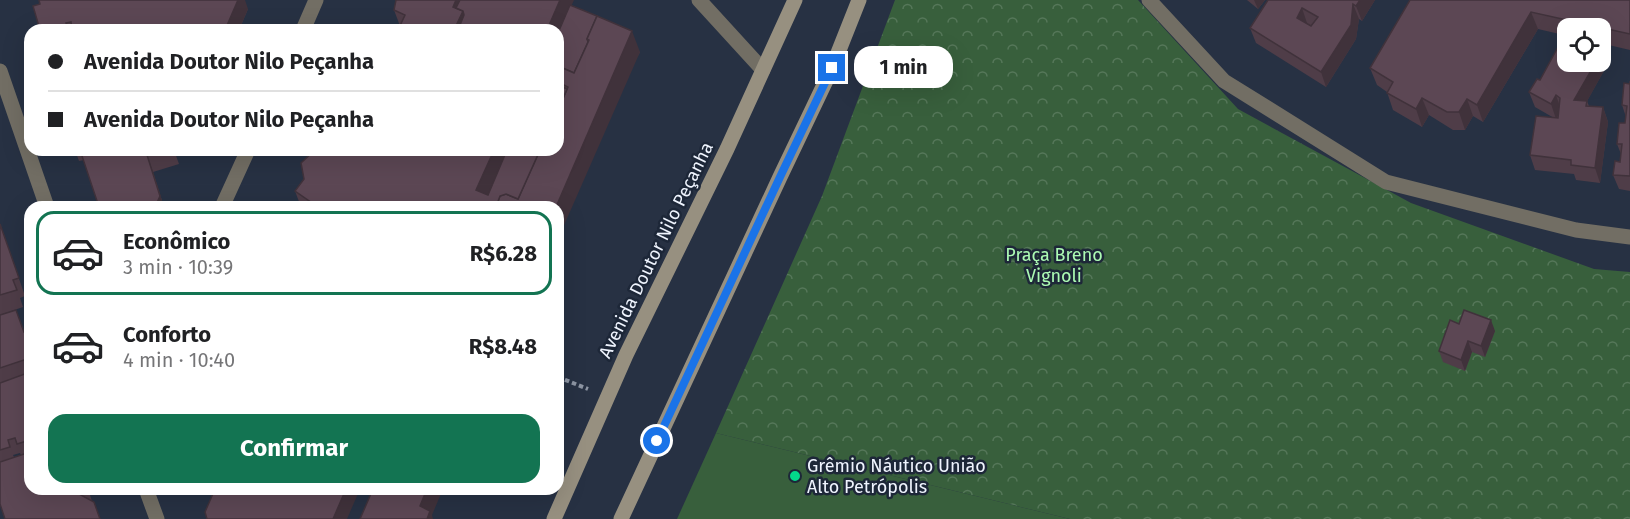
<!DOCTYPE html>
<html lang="pt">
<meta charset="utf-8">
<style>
:root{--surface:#fff;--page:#f2f2f2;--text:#202124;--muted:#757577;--line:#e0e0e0;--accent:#137452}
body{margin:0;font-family:"Fira Sans",sans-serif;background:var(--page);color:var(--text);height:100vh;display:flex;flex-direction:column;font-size:22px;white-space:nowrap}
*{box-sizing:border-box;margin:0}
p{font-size:20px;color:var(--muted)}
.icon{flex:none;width:33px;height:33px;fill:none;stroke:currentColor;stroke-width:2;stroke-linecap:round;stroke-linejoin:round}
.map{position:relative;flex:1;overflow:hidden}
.panel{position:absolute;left:24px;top:201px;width:540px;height:294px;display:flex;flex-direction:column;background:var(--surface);border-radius:18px;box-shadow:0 6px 24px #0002}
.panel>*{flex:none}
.banner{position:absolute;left:24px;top:24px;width:540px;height:132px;border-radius:18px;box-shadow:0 6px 24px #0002;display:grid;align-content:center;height:132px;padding:0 24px;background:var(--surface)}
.fabs{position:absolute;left:1557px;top:18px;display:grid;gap:12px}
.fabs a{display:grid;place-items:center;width:54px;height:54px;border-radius:12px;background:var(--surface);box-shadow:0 6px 24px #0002;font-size:30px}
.end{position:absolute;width:27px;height:27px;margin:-14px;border:8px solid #1a73e8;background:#fff;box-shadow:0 0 0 3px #fff}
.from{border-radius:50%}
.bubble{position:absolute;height:42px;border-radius:18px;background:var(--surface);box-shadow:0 6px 24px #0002;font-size:20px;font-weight:700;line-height:42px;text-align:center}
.banner b{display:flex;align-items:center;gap:21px;height:57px;font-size:22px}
.banner b+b{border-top:2px solid var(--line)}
.banner i{width:15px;height:15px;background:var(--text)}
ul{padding:10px 0 0;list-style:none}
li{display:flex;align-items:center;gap:18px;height:84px;margin:0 12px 9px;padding:0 12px;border:3px solid transparent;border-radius:18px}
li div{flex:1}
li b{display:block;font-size:22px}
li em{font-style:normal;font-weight:700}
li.active{border-color:var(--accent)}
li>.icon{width:54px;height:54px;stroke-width:1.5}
.primary-button{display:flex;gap:12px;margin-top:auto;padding:12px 24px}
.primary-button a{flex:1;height:69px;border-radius:18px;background:var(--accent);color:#fff;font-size:24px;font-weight:700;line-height:69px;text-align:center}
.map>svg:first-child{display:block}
</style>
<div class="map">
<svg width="1630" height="519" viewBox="0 0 1630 519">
<defs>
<pattern id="park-crowns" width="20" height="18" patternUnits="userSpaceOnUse" patternTransform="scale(1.5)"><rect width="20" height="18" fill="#385f3c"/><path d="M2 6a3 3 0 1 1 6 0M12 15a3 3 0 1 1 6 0" fill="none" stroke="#557759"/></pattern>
</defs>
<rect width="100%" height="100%" fill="#273143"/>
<path fill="url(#park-crowns)" d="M895,0h243l100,109 173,94 183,66 36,3v247h-560l-354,-86 106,-237z"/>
<path fill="#385f3c" d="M716,433l354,86h-393z"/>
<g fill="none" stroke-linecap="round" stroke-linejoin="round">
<path stroke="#8d95a3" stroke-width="4" stroke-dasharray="4.5 3" stroke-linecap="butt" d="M558,377l30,12"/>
<g stroke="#726e64" stroke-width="15">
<path d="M699,0l64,70"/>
<path d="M303,30l13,-30"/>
<path d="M0,71l47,136"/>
<path d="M222,207l26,-57"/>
<path d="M146,489l11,30"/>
</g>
<path stroke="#726e64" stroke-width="15" d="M1149,0l75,81 162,101 190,48 54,7"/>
<g stroke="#979080" stroke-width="15">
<path d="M554,519l72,-164 101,-206 68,-149"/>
<path d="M621,519l159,-342 52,-109 27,-68"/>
</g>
</g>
<g fill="#4f3d48" fill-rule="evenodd">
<path d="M1247,0h18l-7,9z"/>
<path d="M1268,0h107l-13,21 -3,-2 -3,20 -30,48 -70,-44 -6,-15z"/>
<path d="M1410,0h220v50l-30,-7v-15h-32v8l-30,-7 -55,93 -10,-6 -8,14h-12l-24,-15 -7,12 -29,-17 -6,-18 -10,-7 -7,-17z"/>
<path d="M40,4l208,5 -9,21h-199z"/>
<path d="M571,6l69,46 -82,155h-257l-6,-16 35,-37 228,-4v-120l-158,-4 -6,-16z"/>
<path d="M1606,67l-19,34 2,5 14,1 5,15 -8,61 -24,-3 -2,-6 -39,-4 -5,-15 24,-37 -19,-11 -6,-15 11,-12z"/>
<path d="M1630,81v110l-11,-2 -6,-14 7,-13 1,-8 -4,-10 8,-21 1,-6 -4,-12z"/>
<path d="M75,150h99l5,14 -26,8 11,35h-65l-15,-47 -5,1z"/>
<path d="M0,224l25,72 -5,2 3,9 -23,8z"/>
<path d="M0,315l30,20v154h58l4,12 -92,3zM20,453l1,2 -7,2 -1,-2z"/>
<path d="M1459,324l36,7 -10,26 -13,-5 -7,19 -22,-9 -4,-11z"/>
<path d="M445,489h11l-2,4z"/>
</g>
<g fill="#40323b">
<path d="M238,0h7l3,9 -9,21h-14z"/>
<path d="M456,0h13l1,30h-16l-1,-23z"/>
<path d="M560,0h14l-16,36v-6h-11z"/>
<path d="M1254,0h11l-7,9z"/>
<path d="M1360,0h15l-13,21 -6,-15z"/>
<path d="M1353,4l6,15 -3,20 -30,48 -5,-15z"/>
<path d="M1302,8l5,15 -5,9 -5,-14z"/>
<path d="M1531,12l7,17 -55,93 -6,-17z"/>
<path d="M632,31l8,21 -82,187v-32h-2z"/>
<path d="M1601,52l5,15 -26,47 -6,-14 22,-38h4z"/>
<path d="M1556,95l5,15 -5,9 -5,-15z"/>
<path d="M1422,98l7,17 -7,12 -6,-18z"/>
<path d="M1467,99l6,17 -8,14 -6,-18z"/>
<path d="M1603,107l5,15 -8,61 -5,-15z"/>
<path d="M494,150h14l-25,57 -7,-17z"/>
<path d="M147,155l6,17 11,35h-9z"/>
<path d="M1491,320l4,11 -10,26 -4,-11z"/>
<path d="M1468,341l4,11 -7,19 -4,-11z"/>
<path d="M346,489h14l-13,30h-14z"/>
<path d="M427,489h16l-11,26 1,4h-9l-4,-13z"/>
</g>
<g fill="#5c4754" stroke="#40323b" stroke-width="1.5" fill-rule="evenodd">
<path d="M39,0h199l-13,30h-153l-1,-8 -5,1 2,5 -9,2h-19l-7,-24 7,-2z"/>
<path d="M396,0h60l-3,7 10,4 -9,19h-56l7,-15 -11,-5z"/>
<path d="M460,0h100l-13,30h-89l6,-15 -1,-4 -7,-3z"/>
<path d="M1268,0h92l-4,6 -3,-2 -2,21 -30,47 -71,-44zM1302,8l16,9 -7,9 -14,-8z"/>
<path d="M1410,0h220v34l-99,-22 -54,93 -10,-6 -8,13h-12l-25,-14 -6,11 -29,-16 6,-11 -23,-14z"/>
<path d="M570,5l27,11 -10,23 1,3 -14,31 -16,-7v-33z"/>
<path d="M597,16l35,15 -76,176h-58l-1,-3 3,-8 6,-2 12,5 22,-49h18v-40l10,-23 -10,-5v-16l16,7 15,-33 -2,-1z"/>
<path d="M385,26l11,4h-14z"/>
<path d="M1564,36l4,2v24h28l-22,38 13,1 -1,5 17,1 -8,61 -24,-3v-5l-41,-5 6,-39 22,2 2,-20 -4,-3 -5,9 -22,-12 8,-13 3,1z"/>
<path d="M1630,81v95l-17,-1 2,-14 5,1 2,-18h-5l2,-21h6l2,-17 -5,-1 2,-22 6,1z"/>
<path d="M558,85l9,4 -9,21z"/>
<path d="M80,150h82l-15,5 13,41 -5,11h-56z"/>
<path d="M315,150h10l5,4 3,-4h161l-18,40 12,5 19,-45h33l-22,49 -12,-5 -6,2 -3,8 1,3h-19l-9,-4 -1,4h-151l-23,-16 9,-12 -3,-16z"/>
<path d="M0,224l19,54 -6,2 4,10 -17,5z"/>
<path d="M16,310l8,22 4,-1 2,5v22l-30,10v-53z"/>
<path d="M1464,310l27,10 -10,26 -13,-5 -7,19 -22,-9 11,-31 9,4z"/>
<path d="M30,372v68l-13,4 -2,-6 -7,2 2,7 -10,3v-67z"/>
<path d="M30,452v37h58l1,2 -10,3 15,8 6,17h-95l-5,-15v-42z"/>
<path d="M215,489h131l-13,30h-126l-2,-7z"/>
<path d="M373,489h54l-7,17 10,5 -3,8h-67z"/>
</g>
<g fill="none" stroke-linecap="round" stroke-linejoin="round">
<path stroke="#1a73e8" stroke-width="8" d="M657,441l123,-264 52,-109"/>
</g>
<circle fill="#03d98b" stroke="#1d2738" stroke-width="2" cx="795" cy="476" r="6"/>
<g text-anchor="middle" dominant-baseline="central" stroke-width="5" stroke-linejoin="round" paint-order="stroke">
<g font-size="18" fill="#eff4fe" stroke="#1d2738">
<text transform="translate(656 250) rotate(-64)">Avenida Doutor Nilo Peçanha</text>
</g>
<g font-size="18" fill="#acfab3" stroke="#1d2738">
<text x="1054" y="255">Praça Breno<tspan x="1054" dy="21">Vignoli</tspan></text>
</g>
<g font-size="18" fill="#eff4fe" stroke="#1d2738" text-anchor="start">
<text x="807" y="466">Grêmio Náutico União<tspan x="807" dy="21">Alto Petrópolis</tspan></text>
</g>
</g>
</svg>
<div class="fabs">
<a><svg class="icon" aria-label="locate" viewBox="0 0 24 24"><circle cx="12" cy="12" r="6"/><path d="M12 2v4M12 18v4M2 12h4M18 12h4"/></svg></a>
</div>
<i class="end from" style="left:657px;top:441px"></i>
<i class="end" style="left:832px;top:68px"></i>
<div class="bubble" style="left:854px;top:46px;width:99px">1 min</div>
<div class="banner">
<b><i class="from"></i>Avenida Doutor Nilo Peçanha</b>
<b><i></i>Avenida Doutor Nilo Peçanha</b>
</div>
<section class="panel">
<ul>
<li class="active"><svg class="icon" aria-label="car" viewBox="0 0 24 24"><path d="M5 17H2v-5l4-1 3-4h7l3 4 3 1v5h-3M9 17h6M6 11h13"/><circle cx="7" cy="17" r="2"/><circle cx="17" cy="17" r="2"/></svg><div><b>Econômico</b><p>3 min · 10:39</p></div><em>R$6.28</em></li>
<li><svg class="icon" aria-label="car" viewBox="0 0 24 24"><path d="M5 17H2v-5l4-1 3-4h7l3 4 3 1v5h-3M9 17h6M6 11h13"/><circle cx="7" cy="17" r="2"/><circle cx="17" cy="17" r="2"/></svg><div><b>Conforto</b><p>4 min · 10:40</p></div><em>R$8.48</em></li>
</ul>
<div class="primary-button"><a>Confirmar</a></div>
</section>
</div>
